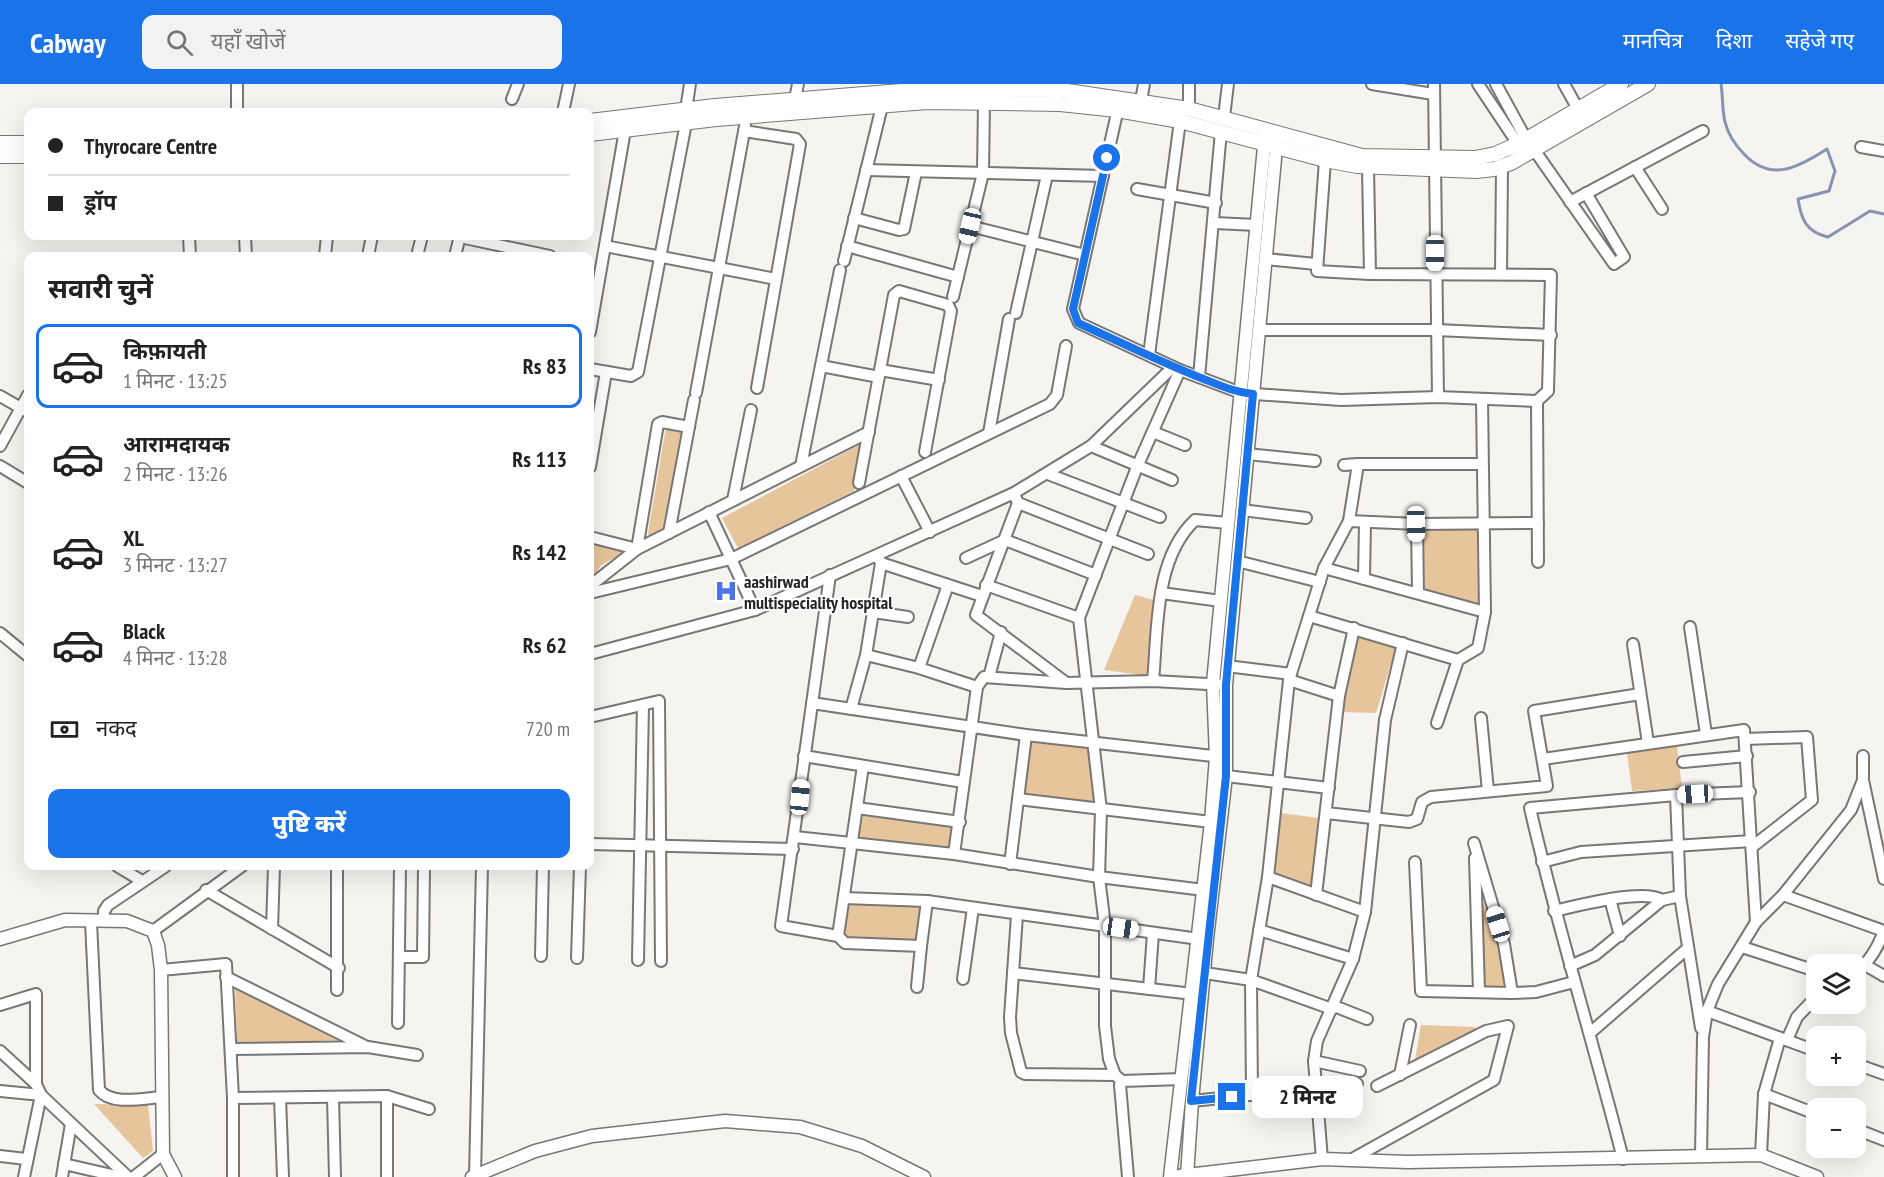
<!DOCTYPE html>
<html lang="hi">
<meta charset="utf-8">
<style>
:root{--surface:#fff;--page:#f2f2f2;--text:#222;--muted:#767676;--line:#e0e0e0;--accent:#1a73e8}
body{margin:0;font-family:"PT Sans Narrow","Noto Sans Devanagari",sans-serif;background:var(--page);color:var(--text);height:100vh;display:flex;flex-direction:column;font-size:22px;white-space:nowrap}
*{box-sizing:border-box;margin:0}
p{font-size:20px;color:var(--muted)}
.icon{flex:none;width:33px;height:33px;fill:none;stroke:currentColor;stroke-width:2;stroke-linecap:round;stroke-linejoin:round}
.map{position:relative;flex:1;overflow:hidden}
.drawer{position:absolute;left:24px;top:168px;width:570px;height:618px;display:flex;flex-direction:column;background:var(--surface);border-radius:12px;box-shadow:0 6px 24px #0002}
.drawer>*{flex:none}
.top-card{position:absolute;left:24px;top:24px;width:570px;height:132px;border-radius:12px;box-shadow:0 6px 24px #0002;display:grid;align-content:center;height:132px;padding:0 24px;background:var(--surface)}
.fabs{position:absolute;left:1806px;top:870px;display:grid;gap:12px}
.fabs a{display:grid;place-items:center;width:60px;height:60px;border-radius:12px;background:var(--surface);box-shadow:0 6px 24px #0002;font-size:30px}
.end{position:absolute;width:27px;height:27px;margin:-14px;border:8px solid #1a73e8;background:#fff;box-shadow:0 0 0 3px #fff}
.from{border-radius:50%}
.bubble{position:absolute;height:42px;border-radius:12px;background:var(--surface);box-shadow:0 6px 24px #0002;font-size:20px;font-weight:800;line-height:42px;text-align:center}
.car{position:absolute;width:18px;height:36px;margin:-18px -9px;border-radius:8px;box-shadow:0 0 4px 2px #0007;background:linear-gradient(#fff 24%,#345 0 40%,#fff 0 76%,#345 0 86%,#fff 0)}
.top-card b{display:flex;align-items:center;gap:21px;height:57px;font-size:22px}
.top-card b+b{border-top:2px solid var(--line)}
.top-card i{width:15px;height:15px;background:var(--text)}
ul{padding:0;list-style:none}
li{display:flex;align-items:center;gap:18px;height:84px;margin:0 12px 9px;padding:0 12px;border:3px solid transparent;border-radius:12px}
li div{flex:1}
li b{display:block;font-size:22px}
li em{font-style:normal;font-weight:800}
li.active{border-color:var(--accent)}
li>.icon{width:54px;height:54px;stroke-width:1.5}
h2{padding:0 24px;font-size:27px;line-height:72px}
.pay{display:flex;align-items:center;gap:15px;height:66px;padding:0 24px;font-size:22px}
.pay p{margin-inline-start:auto}
.action{display:flex;gap:12px;margin-top:auto;padding:12px 24px}
.action a{flex:1;height:69px;border-radius:12px;background:var(--accent);color:#fff;font-size:24px;font-weight:800;line-height:69px;text-align:center}
header{display:flex;align-items:center;gap:36px;box-sizing:border-box;height:84px;padding:0 30px;background:var(--accent);color:#fff}
header strong{font-size:28px}
nav{display:flex;gap:33px;margin-inline-start:auto;font-size:21px}
.search{width:420px;height:54px;background:var(--page);display:flex;align-items:center;gap:15px;box-sizing:border-box;padding:0 21px;border-radius:12px;color:var(--muted);font-size:22px}
.map>svg:first-child{display:block}
</style>
<header>
<strong>Cabway</strong>
<div class="search"><svg class="icon" aria-label="search" viewBox="0 0 24 24"><circle cx="10" cy="10" r="6"/><path d="M15 15l6 6"/></svg>यहाँ खोजें</div>
<nav><a>मानचित्र</a><a>दिशा</a><a>सहेजे गए</a></nav>
</header>
<div class="map">
<svg width="1884" height="1093" viewBox="0 0 1884 1093">
<rect width="100%" height="100%" fill="#f6f4f0"/>
<g fill="#e6c49c">
<path d="M666,343l24,5 -16,96 -23,12 -3,-7z"/>
<path d="M861,360l2,3 -9,44 -116,57 -16,-30z"/>
<path d="M1423,444h54l1,78 -53,-15z"/>
<path d="M590,456l40,10 -29,15 -11,18z"/>
<path d="M1135,511l19,5 -5,76 -45,-6z"/>
<path d="M1357,551l39,12 -20,66 -35,-1v-12z"/>
<path d="M1031,657l61,8 3,54 -70,-9z"/>
<path d="M1677,662l5,42 -50,3 -5,-38z"/>
<path d="M1281,729l37,5 -7,69 -37,-11z"/>
<path d="M863,732l89,9 -4,24 -89,-11z"/>
<path d="M848,818l72,3 -5,38 -71,-5z"/>
<path d="M1488,818l19,85h-24l-4,-84z"/>
<path d="M235,902l102,54 -100,4z"/>
<path d="M1421,941l54,2v3l-60,30z"/>
<path d="M94,1020l54,1 5,46 -10,7z"/>
</g>
<g fill="none" stroke-linecap="round" stroke-linejoin="round">
<path stroke="#8693b2" stroke-width="3" d="M1721,0c2,12 1,26 4,38 3,12 10,23 19,32 27,29 55,13 83,-5l8,22 -6,20 -31,8c3,20 8,33 30,38l42,-26 14,3"/>
<g stroke="#797673" stroke-width="14">
<g id="minor">
<path d="M237,0v28"/>
<path d="M1189,0v25"/>
<path d="M1372,0l61,10"/>
<path d="M1434,0l4,313"/>
<path d="M1478,0l40,60"/>
<path d="M1496,0l30,55"/>
<path d="M1564,0l14,25"/>
<path d="M512,15l6,-15"/>
<path d="M795,15l3,-15"/>
<path d="M1141,17l3,-17"/>
<path d="M1119,20l-46,205 6,14 101,47 61,23 100,7 97,-3 99,4"/>
<path d="M686,26l4,-26"/>
<path d="M563,28l6,-28"/>
<path d="M1224,33l4,-33"/>
<path d="M744,47l52,8 4,5 -43,244"/>
<path d="M1861,63l23,4"/>
<path d="M1535,67l79,113 10,-7 -38,-64"/>
<path d="M1325,76l-8,111 53,3 181,1 -3,116 -11,10 1,161"/>
<path d="M1368,83l2,107"/>
<path d="M1635,83l27,42"/>
<path d="M866,86l237,6"/>
<path d="M1137,105l79,14"/>
<path d="M1570,118l133,-71"/>
<path d="M854,134l45,12 5,-1 12,-57"/>
<path d="M1215,139l41,2"/>
<path d="M970,142l115,29"/>
<path d="M189,152l1,20"/>
<path d="M245,152l1,20"/>
<path d="M460,153l90,19"/>
<path d="M605,162l171,33"/>
<path d="M847,162l111,31"/>
<path d="M325,172l2,-20"/>
<path d="M368,172l4,-20"/>
<path d="M417,172l5,-20"/>
<path d="M455,172l5,-20"/>
<path d="M1266,175l50,5"/>
<path d="M844,177l38,-155"/>
<path d="M1501,190l1,-107"/>
<path d="M953,213l30,-124 1,-70"/>
<path d="M1016,229l31,-138"/>
<path d="M1259,246h177l115,5"/>
<path d="M590,248l35,-202"/>
<path d="M1149,271l31,-234"/>
<path d="M821,282l58,11"/>
<path d="M590,285l41,7 7,-4 48,-249"/>
<path d="M880,286l59,10"/>
<path d="M1199,293l22,-246"/>
<path d="M696,309l49,-267"/>
<path d="M0,312l28,16"/>
<path d="M1153,348l32,13"/>
<path d="M989,349l20,-114"/>
<path d="M0,362l28,-51"/>
<path d="M1091,362l81,34"/>
<path d="M1247,370l68,7"/>
<path d="M1344,381l14,-1"/>
<path d="M0,382l28,17"/>
<path d="M801,382l39,-196"/>
<path d="M590,383l16,-95"/>
<path d="M1048,390l112,43"/>
<path d="M901,392l29,56"/>
<path d="M859,399l35,-188 5,-4 49,14 3,6 -26,141"/>
<path d="M1015,412l3,7 130,51"/>
<path d="M733,416l18,-90"/>
<path d="M1018,419l-42,112 89,67"/>
<path d="M1242,426l64,8"/>
<path d="M709,428l46,98"/>
<path d="M1349,437l68,3 121,-1"/>
<path d="M1417,440l1,69"/>
<path d="M669,449l25,-133"/>
<path d="M590,453l47,12 21,-125 4,-2 27,5"/>
<path d="M878,473l3,6 101,33"/>
<path d="M966,474l39,-18 91,35"/>
<path d="M1237,477l83,21"/>
<path d="M881,479l-15,92 53,13 58,19"/>
<path d="M1324,484l161,44"/>
<path d="M830,491l-49,351 57,10 7,7 76,3 6,-45"/>
<path d="M1364,495l1,-57"/>
<path d="M986,501l93,33"/>
<path d="M590,502l47,-37 232,-117"/>
<path d="M590,509l141,-34 319,-155 7,-9 9,-49"/>
<path d="M1161,509l60,8"/>
<path d="M873,528l35,5"/>
<path d="M1309,532l149,44"/>
<path d="M1690,543l16,107"/>
<path d="M0,549l28,23"/>
<path d="M1633,560l15,99"/>
<path d="M590,570l165,-44 259,-117 77,-47 82,-79"/>
<path d="M1227,582l64,8"/>
<path d="M919,584l29,-83"/>
<path d="M989,593l12,-45"/>
<path d="M1289,596l50,16"/>
<path d="M1153,597c5,-53 1,-122 42,-161l33,3"/>
<path d="M812,619l214,32 196,22"/>
<path d="M851,625l15,-54"/>
<path d="M590,633l69,-16 2,260"/>
<path d="M1481,634l7,73"/>
<path d="M1437,639l21,-63 20,-12 7,-36 -3,-213"/>
<path d="M1745,655l62,-2 5,63 -60,47"/>
<path d="M804,672l159,26"/>
<path d="M1543,675l201,-29 12,192"/>
<path d="M1683,678l64,-6"/>
<path d="M1226,692l103,12"/>
<path d="M1863,696l21,99"/>
<path d="M1676,711l4,101 21,132"/>
<path d="M1018,715l193,23"/>
<path d="M857,724l103,14"/>
<path d="M1326,729l83,9 8,-3 5,-17 9,-5 116,-11 -13,-75 106,-17"/>
<path d="M795,753l159,17 145,23 105,13"/>
<path d="M1474,759l30,101 8,49"/>
<path d="M590,760l203,5"/>
<path d="M954,770l23,-167 7,-10 82,6 87,-2 73,4"/>
<path d="M1475,774l4,134"/>
<path d="M1415,778l6,129 91,2 24,-1 38,-10"/>
<path d="M1542,778l39,-10 171,-11"/>
<path d="M1010,780l16,-129"/>
<path d="M117,782l25,15"/>
<path d="M337,782v124"/>
<path d="M1268,793l97,35"/>
<path d="M206,806l133,78"/>
<path d="M1316,811l23,-199 15,-68"/>
<path d="M1783,811l101,36"/>
<path d="M844,814l83,3 272,38"/>
<path d="M1610,815l10,37"/>
<path d="M1554,827c23,-5 89,-23 108,-11"/>
<path d="M1017,831l-7,102 1,16 10,39 4,2 90,1"/>
<path d="M104,837v-10l4,-6 58,-39"/>
<path d="M91,838l8,168c13,16 45,8 63,7"/>
<path d="M272,845l2,-63"/>
<path d="M1259,846l94,29"/>
<path d="M153,847l89,-65"/>
<path d="M838,852l25,-170"/>
<path d="M1742,863l74,24"/>
<path d="M541,872l2,-90"/>
<path d="M399,873h24l1,-91"/>
<path d="M577,874l3,-92"/>
<path d="M638,876l5,-255"/>
<path d="M1865,881l19,11"/>
<path d="M1570,882l25,-11 67,-55 18,-4"/>
<path d="M161,886l65,-6 7,134v79"/>
<path d="M1856,888c14,-10 22,-25 28,-41"/>
<path d="M1013,889l180,21"/>
<path d="M1205,889l46,7 81,29"/>
<path d="M226,893l139,69"/>
<path d="M963,895l10,-71"/>
<path d="M917,903l4,-41"/>
<path d="M1149,905l4,-56"/>
<path d="M0,921l36,-11v90l5,11 -17,82"/>
<path d="M1334,922l33,13"/>
<path d="M1707,927l109,40"/>
<path d="M398,939l2,-157"/>
<path d="M1590,949l98,-85"/>
<path d="M1787,956l10,-23 19,-20"/>
<path d="M231,965l137,-2 49,8"/>
<path d="M0,967l36,33"/>
<path d="M1314,977l46,10"/>
<path d="M1856,980l28,10"/>
<path d="M1400,991l10,-50"/>
<path d="M1122,997l-7,-6 -6,-16 -4,-33v-100l-6,-49 2,-67 -22,-192 58,-151 43,-97"/>
<path d="M0,1007l41,4 87,82"/>
<path d="M1764,1010l52,20"/>
<path d="M1252,1011l-1,-115 17,-103 21,-197 35,-112 25,-47 9,-57h124"/>
<path d="M387,1012v81"/>
<path d="M333,1013l2,80"/>
<path d="M233,1014l154,-2 42,13"/>
<path d="M280,1014l3,79"/>
<path d="M1192,1017l165,-17"/>
<path d="M1856,1045l28,11"/>
<path d="M1701,1071l2,-118 4,-26 11,-27 38,-62 27,-27 68,-85 12,-30v-24"/>
<path d="M1761,1071l3,-61 16,-56"/>
<path d="M0,1072l26,3"/>
<path d="M1322,1075l-8,-98 3,-20 36,-82 12,-47 20,-192 18,-77"/>
<path d="M1352,1075l142,-79 14,-54 -22,5 -109,55"/>
<path d="M1623,1075c-30,-118 -66,-233 -93,-351l146,-13 74,-3"/>
<path d="M64,1080l57,13"/>
<path d="M475,1092l7,-310"/>
<path d="M62,1093l9,-53"/>
<path d="M134,1093l29,-23"/>
<path d="M1128,1093l-8,-92 2,-4 60,-2"/>
</g>
</g>
<g stroke="#797673" stroke-width="15">
<g id="tertiary">
<path d="M0,855l65,-19 62,1 26,10 5,14 3,25 2,184 12,23"/>
<path d="M1179,1092l143,-17 86,3 353,-7 56,22"/>
<path d="M1187,1092l5,-75 15,-162 19,-163v-91l51,-548"/>
<path d="M472,1093l63,-26 57,-15 133,-15 75,6 62,19 62,31"/>
<path d="M1170,1093l41,-355 5,-65 -3,-74 52,-547"/>
</g>
</g>
<g stroke="#797673" stroke-width="16">
<g id="secondary">
<path d="M590,37l125,-15 211,-17 135,1 128,19 173,47 113,2 20,-4 23,-10 103,-60"/>
<path d="M590,50l126,-15 211,-17 133,2 57,6 63,11 145,39 32,6 119,5 18,-2 17,-6 137,-79"/>
<path d="M0,59h28"/>
<path d="M0,72h28"/>
</g>
</g>
<use href="#minor" stroke="#fff" stroke-width="10"/>
<use href="#tertiary" stroke="#fff" stroke-width="12"/>
<use href="#secondary" stroke="#fff" stroke-width="14"/>
</g>
<g fill="none" stroke-linecap="round" stroke-linejoin="round">
<path stroke="#1a73e8" stroke-width="8" d="M1107,74l-34,151 5,14c40,18 78,37 118,53 19,7 36,16 57,18l-27,291v91l-35,325 41,-4"/>
</g>
<defs>
<g id="hospital-bare" transform="scale(1.8)"><path d="M-5-5h3v3.5h4V-5h3V5h-3V1.5h-4V5h-3Z" fill="#4e73e7" stroke="#fff" stroke-width="2.5" paint-order="stroke"/></g>
</defs>
<g fill-rule="evenodd">
<use href="#hospital-bare" x="726" y="507"/>
</g>
<g text-anchor="middle" dominant-baseline="central" stroke-width="4.5" stroke-linejoin="round" paint-order="stroke">
<g font-size="18" font-weight="bold" fill="#262523" stroke="#fff" text-anchor="start">
<text x="744" y="497">aashirwad<tspan x="744" dy="21">multispeciality hospital</tspan></text>
</g>
</g>
</svg>
<div class="fabs">
<a><svg class="icon" aria-label="layers" viewBox="0 0 24 24"><path d="M12 4l9 5-9 5-9-5zM3 14l9 5 9-5"/></svg></a>
<a>+</a>
<a>−</a>
</div>
<i class="end from" style="left:1107px;top:74px"></i>
<i class="end" style="left:1232px;top:1013px"></i>
<div class="bubble" style="left:1252px;top:992px;width:111px">2 मिनट</div>
<i class="car" style="left:970px;top:142px;rotate:193deg"></i>
<i class="car" style="left:1435px;top:169px;rotate:180deg"></i>
<i class="car" style="left:1416px;top:440px;rotate:179deg"></i>
<i class="car" style="left:1695px;top:710px;rotate:267deg"></i>
<i class="car" style="left:800px;top:713px;rotate:6deg"></i>
<i class="car" style="left:1498px;top:840px;rotate:343deg"></i>
<i class="car" style="left:1121px;top:844px;rotate:98deg"></i>
<div class="top-card">
<b><i class="from"></i>Thyrocare Centre</b>
<b><i></i>ड्रॉप</b>
</div>
<section class="drawer">
<h2>सवारी चुनें</h2>
<ul>
<li class="active"><svg class="icon" aria-label="car" viewBox="0 0 24 24"><path d="M5 17H2v-5l4-1 3-4h7l3 4 3 1v5h-3M9 17h6M6 11h13"/><circle cx="7" cy="17" r="2"/><circle cx="17" cy="17" r="2"/></svg><div><b>किफ़ायती</b><p>1 मिनट · 13:25</p></div><em>Rs 83</em></li>
<li><svg class="icon" aria-label="car" viewBox="0 0 24 24"><path d="M5 17H2v-5l4-1 3-4h7l3 4 3 1v5h-3M9 17h6M6 11h13"/><circle cx="7" cy="17" r="2"/><circle cx="17" cy="17" r="2"/></svg><div><b>आरामदायक</b><p>2 मिनट · 13:26</p></div><em>Rs 113</em></li>
<li><svg class="icon" aria-label="car" viewBox="0 0 24 24"><path d="M5 17H2v-5l4-1 3-4h7l3 4 3 1v5h-3M9 17h6M6 11h13"/><circle cx="7" cy="17" r="2"/><circle cx="17" cy="17" r="2"/></svg><div><b>XL</b><p>3 मिनट · 13:27</p></div><em>Rs 142</em></li>
<li><svg class="icon" aria-label="car" viewBox="0 0 24 24"><path d="M5 17H2v-5l4-1 3-4h7l3 4 3 1v5h-3M9 17h6M6 11h13"/><circle cx="7" cy="17" r="2"/><circle cx="17" cy="17" r="2"/></svg><div><b>Black</b><p>4 मिनट · 13:28</p></div><em>Rs 62</em></li>
</ul>
<div class="pay"><svg class="icon" aria-label="cash" viewBox="0 0 24 24"><path d="M3 7h18v10H3z"/><circle cx="12" cy="12" r="2"/></svg>नकद<p>720 m</p></div>
<div class="action"><a>पुष्टि करें</a></div>
</section>
</div>
